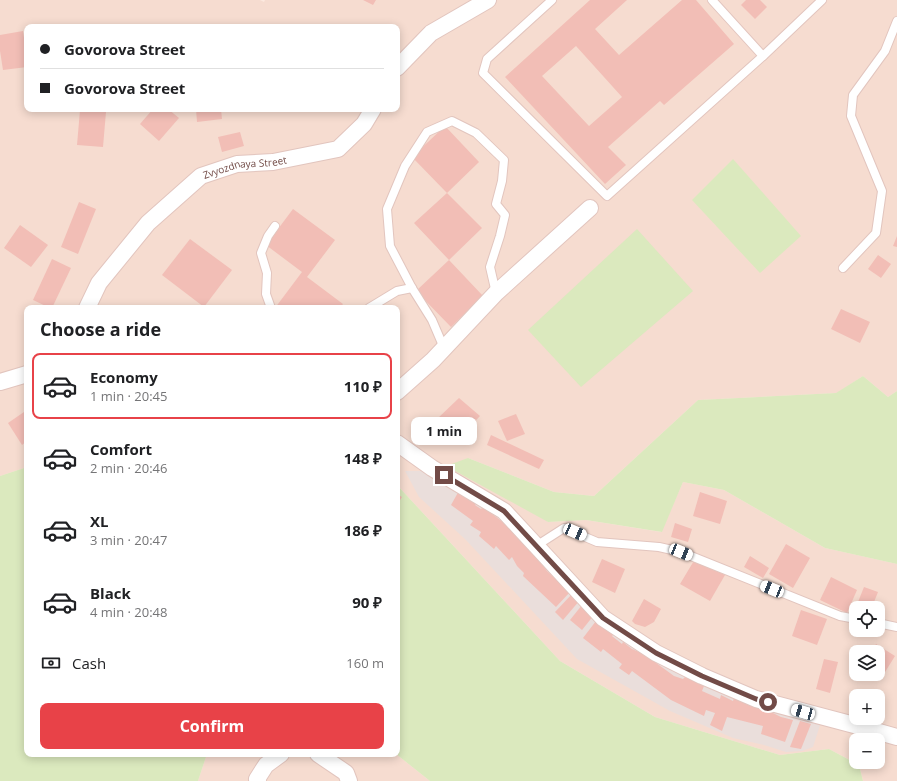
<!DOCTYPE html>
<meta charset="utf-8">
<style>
:root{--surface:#fff;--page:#f2f2f2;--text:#202124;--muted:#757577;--line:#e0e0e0;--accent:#e84248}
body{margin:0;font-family:"Open Sans",sans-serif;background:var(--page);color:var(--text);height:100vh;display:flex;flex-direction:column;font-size:15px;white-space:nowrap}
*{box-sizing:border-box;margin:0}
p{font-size:13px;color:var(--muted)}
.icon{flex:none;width:22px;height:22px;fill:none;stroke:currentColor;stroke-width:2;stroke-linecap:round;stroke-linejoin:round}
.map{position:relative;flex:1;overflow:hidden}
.side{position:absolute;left:24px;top:305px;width:376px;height:452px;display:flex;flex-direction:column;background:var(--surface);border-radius:8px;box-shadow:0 2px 10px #0003}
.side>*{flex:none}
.hud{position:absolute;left:24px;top:24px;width:376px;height:88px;border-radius:8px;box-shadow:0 2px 10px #0003;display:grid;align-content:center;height:88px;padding:0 16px;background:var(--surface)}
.controls{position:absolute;left:849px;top:601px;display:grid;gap:8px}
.controls a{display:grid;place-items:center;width:36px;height:36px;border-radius:8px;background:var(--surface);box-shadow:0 2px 10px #0003;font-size:20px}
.end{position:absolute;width:18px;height:18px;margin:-9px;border:5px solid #724b47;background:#fff;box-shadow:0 0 0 2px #fff}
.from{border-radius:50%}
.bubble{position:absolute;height:28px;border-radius:8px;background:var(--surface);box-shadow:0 2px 10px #0003;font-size:13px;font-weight:700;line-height:28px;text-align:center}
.car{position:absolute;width:12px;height:24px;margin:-12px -6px;border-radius:5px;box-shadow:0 0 3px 1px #0007;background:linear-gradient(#fff 24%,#345 0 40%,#fff 0 76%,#345 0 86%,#fff 0)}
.hud b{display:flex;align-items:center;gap:14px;height:38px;font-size:15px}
.hud b+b{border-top:1px solid var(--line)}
.hud i{width:10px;height:10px;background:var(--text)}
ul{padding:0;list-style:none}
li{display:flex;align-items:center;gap:12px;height:66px;margin:0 8px 6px;padding:0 8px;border:2px solid transparent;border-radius:8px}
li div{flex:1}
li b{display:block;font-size:15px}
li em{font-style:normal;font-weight:700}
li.active{border-color:var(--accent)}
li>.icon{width:36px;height:36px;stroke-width:1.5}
h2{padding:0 16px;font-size:18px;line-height:48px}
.pay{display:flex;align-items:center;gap:10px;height:44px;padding:0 16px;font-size:15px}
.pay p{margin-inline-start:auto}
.primary-button{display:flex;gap:8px;margin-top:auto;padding:8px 16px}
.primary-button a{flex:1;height:46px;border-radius:8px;background:var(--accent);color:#fff;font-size:16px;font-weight:700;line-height:46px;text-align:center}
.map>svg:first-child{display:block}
</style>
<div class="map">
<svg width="897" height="781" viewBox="0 0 897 781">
<rect width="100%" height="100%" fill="#fce9df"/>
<g fill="#f6dcd0" fill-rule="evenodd">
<path d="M0,0h260l4,2 1,-2h632v391l-9,6 -25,-21 -26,17 -139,7 -104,96 -40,-4 -86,-34 80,64 38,-2 75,12 22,-50 41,8 101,58 72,16v217h-34l-4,-16 -30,-16 -49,6 -125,-38 -95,-56 -163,-176v-177h-370v159l-27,9zM27,27h370v82h-370zM856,608h22v22h-22zM856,652h22v22h-22zM856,696h22v22h-22zM856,740h22v22h-22z"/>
<path d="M207,754h189l34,27h-232z"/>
</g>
<path fill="#eadedb" d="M405,471h25l54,31 36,31 98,100 203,89 -8,25 -11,4 -16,1 -22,-7 -31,-7 -63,-27 -93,-52 -112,-120 -46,-42z"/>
<g fill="#dbe9be">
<path d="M733,159l68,77 -41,37 -68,-73z"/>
<path d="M637,229l56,62 -112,96 -53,-57z"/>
<path d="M863,376l25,21 9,-6v173l-72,-16 -101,-58 -41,-8 -21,50 -76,-12 -38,2 -102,-56 22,-8 86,34 40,4 104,-96 138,-7z"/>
<path d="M27,467v287h180l-9,27h-198v-305z"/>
<path d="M397,485l163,176 95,56 125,38 49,-6 30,16 4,16h-433l-34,-27z"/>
</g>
<g fill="#f2beb6" fill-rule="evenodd">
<path d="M363,0h13l-3,5z"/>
<path d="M590,0h37l-32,29 24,26 63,-55h14l38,44 -70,61 -4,-4 -52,46 18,18 -21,19 -100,-107zM576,46l46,51 -33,29 -47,-50z"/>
<path d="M746,0h14l7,7 -12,12 -14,-14z"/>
<path d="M23,31l4,26v10l-24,3 -3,-19v-16z"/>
<path d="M153,109h15l11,9 -20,23 -19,-17z"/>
<path d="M196,109h25l1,10 -25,3z"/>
<path d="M80,110l26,2 -3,35 -26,-2z"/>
<path d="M445,126l34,36 -32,31 -35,-36z"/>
<path d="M240,132l4,14 -22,6 -4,-15z"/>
<path d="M447,193l35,35 -33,32 34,36 -32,31 -35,-36 33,-31 -35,-37z"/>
<path d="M79,202l17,7 -18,45 -17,-7z"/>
<path d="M293,209l42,31 -28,37 36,27 -3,4h-65l27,-36 -36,-27z"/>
<path d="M20,225l28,20 -17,22 -27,-19z"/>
<path d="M897,236v11l-4,-1z"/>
<path d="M190,239l42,31 -28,37 -42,-32z"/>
<path d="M878,255l13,9 -10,14 -13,-9z"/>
<path d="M52,259l19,9 -19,40h-2l-17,-8z"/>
<path d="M841,309l29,13 -10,21 -29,-14z"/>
<path d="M459,398l21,18 -21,22 -22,-19z"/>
<path d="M24,412l3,5v24l-5,4 -14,-22z"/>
<path d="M516,414l9,20 -18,7 -9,-20z"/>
<path d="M491,435l53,25 -5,9 -52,-24z"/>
<path d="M460,489l17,13 -2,3 6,4 2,-2 29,22 15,15 -2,2 7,6 15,19 23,21 -14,15 -33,-31 1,-3 -7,-7 -5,-9 -3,3 -13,-14 -2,3 -15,-13 2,-4 -11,-7 3,-4 -22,-16z"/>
<path d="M700,492l27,9 -7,23 -27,-8z"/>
<path d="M397,494l5,3 -5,8z"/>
<path d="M675,523l17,6 -4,13 -17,-5z"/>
<path d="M786,544l24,14 -17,30 -24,-14z"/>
<path d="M750,556l19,12 -6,10 -19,-11z"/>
<path d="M602,559l23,10 -10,24 -23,-11z"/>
<path d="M695,559l30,16 -15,26 -30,-17z"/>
<path d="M831,577l26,13 -10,23 -27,-13z"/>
<path d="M864,587l14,5 -6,15 -14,-5z"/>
<path d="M572,594l8,6 -17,20 -8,-8z"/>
<path d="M644,599l17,10 -7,13 -9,5 -10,-3 -3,-3z"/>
<path d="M582,605l12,10 -12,15 -12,-10z"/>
<path d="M801,610l26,9 -10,26 -25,-9z"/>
<path d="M596,621l18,13 -2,2 10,8 1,-2 9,7 12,5 30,22 9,3 2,-2 19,9 -2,5 18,8 1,-4 12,6 1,-3 23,7 24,12 12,3 -8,22 -24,-8 2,-8 -36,-9 -5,14 -12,-6 5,-12 -9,-3 -2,6 -33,-16 -39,-29 -3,4 -10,-7 3,-4 -19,-15 -2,3 -18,-14z"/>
<path d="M876,644l19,12 -13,21 -4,-3v-22h-7z"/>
<path d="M824,659l14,3 -8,31 -14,-4z"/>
<path d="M800,721l11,3 -10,25 -11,-2z"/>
</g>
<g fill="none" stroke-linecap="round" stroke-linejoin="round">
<g stroke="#e2c5be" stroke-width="10">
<g id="service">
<path d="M552,0l-65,59 -4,14 124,123 156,-140"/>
<path d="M712,0l51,56 59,-56"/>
<path d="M843,268l33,-35 6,-42 -31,-75 2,-21 32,-44 12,-30"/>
<path d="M271,308l-5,-14 1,-21 -6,-20 7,-17 7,-10"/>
<path d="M369,308l28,-17 15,-3"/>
<path d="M444,348l-12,-28 -20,-32 -22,-42 -3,-37 18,-43 22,-34 25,-11 24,12 28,27 -2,21 -6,23 9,11 -5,21 -10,31 6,26"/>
<path d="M536,546l28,-18 33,14 62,5 22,5 159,64 16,3"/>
<path d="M878,623l19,4"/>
</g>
</g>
<g stroke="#e2c5be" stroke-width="18">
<g id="minor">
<path d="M397,68l34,-35 57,-33"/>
<path id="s1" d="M87,308l12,-25 49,-60 53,-47 36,-12 36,-2 65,-13 26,-25 9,-15"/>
<path d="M0,382l27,-8"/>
<path d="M397,392l36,-32 63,-67 94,-85"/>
<path d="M397,443l35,25 72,43 99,107 53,35 46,23 54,23 102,27 39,11"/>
<path d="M318,754l28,19 3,8"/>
<path d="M258,781l-1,-2 9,-14 15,-11"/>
</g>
</g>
<use href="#service" stroke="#fff" stroke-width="8"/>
<use href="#minor" stroke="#fff" stroke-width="16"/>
</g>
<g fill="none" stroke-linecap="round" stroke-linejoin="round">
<path stroke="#724b47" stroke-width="5" d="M444,475l60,36 99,107 53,35 46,23 54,23 12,3"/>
</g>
<g text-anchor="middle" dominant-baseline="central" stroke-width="3" stroke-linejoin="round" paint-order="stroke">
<g font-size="10" fill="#724b47" stroke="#ffeee5">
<text stroke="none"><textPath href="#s1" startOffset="221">Zvyozdnaya Street</textPath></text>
</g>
</g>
</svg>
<div class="controls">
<a><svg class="icon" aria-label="locate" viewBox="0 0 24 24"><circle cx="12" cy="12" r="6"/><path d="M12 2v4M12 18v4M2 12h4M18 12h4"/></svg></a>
<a><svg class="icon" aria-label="layers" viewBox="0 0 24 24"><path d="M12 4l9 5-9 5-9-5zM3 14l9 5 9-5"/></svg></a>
<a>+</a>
<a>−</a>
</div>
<i class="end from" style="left:768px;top:702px"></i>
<i class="end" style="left:444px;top:475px"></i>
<div class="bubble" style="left:411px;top:417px;width:66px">1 min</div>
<i class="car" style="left:575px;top:532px;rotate:113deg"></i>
<i class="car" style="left:681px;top:552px;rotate:112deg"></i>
<i class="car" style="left:772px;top:589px;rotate:292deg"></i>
<i class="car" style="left:803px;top:712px;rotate:286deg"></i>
<div class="hud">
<b><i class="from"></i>Govorova Street</b>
<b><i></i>Govorova Street</b>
</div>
<section class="side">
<h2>Choose a ride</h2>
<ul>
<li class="active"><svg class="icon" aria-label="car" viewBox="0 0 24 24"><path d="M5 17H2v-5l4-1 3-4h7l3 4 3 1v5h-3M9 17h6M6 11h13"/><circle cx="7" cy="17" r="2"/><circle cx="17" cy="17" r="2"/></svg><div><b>Economy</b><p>1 min · 20:45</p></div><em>110 ₽</em></li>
<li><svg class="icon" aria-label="car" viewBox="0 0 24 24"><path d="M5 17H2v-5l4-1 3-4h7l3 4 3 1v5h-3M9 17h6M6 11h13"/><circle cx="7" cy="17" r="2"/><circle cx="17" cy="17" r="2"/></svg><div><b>Comfort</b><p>2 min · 20:46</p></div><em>148 ₽</em></li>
<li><svg class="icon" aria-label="car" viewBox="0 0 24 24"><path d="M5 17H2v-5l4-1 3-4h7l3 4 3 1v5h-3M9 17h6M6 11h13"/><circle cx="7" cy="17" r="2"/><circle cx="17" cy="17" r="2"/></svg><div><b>XL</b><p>3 min · 20:47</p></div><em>186 ₽</em></li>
<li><svg class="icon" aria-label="car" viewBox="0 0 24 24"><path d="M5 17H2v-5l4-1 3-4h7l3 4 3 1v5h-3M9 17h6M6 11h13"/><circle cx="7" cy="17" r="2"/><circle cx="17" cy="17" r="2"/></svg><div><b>Black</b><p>4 min · 20:48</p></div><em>90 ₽</em></li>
</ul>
<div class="pay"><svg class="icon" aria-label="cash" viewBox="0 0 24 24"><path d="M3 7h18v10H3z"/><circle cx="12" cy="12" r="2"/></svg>Cash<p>160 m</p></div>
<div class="primary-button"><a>Confirm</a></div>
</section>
</div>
